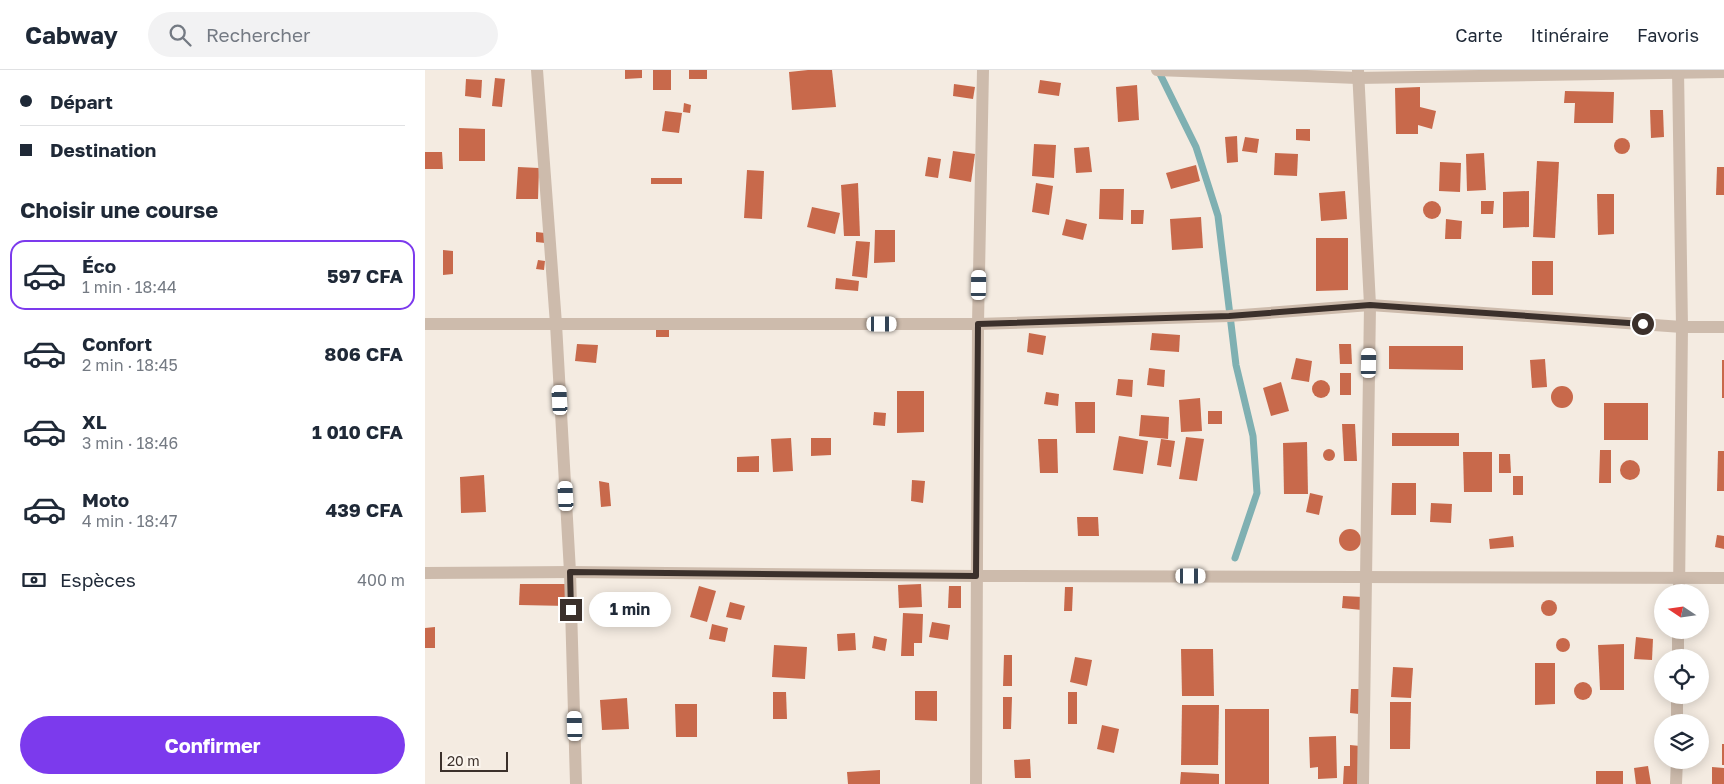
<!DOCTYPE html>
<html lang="fr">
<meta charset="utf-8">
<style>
:root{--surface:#fff;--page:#f2f2f3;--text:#1f2937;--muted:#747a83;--line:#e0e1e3;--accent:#7c3aed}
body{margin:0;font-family:"Golos Text",sans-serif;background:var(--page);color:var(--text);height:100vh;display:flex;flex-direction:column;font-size:19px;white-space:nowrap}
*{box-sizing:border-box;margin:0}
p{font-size:16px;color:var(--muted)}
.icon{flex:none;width:28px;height:28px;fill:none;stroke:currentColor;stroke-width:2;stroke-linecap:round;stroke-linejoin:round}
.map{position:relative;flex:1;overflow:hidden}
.drawer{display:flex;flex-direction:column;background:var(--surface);width:425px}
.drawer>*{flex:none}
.banner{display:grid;align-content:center;height:110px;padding:0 20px;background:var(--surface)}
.needle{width:32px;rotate:283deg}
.tools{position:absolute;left:1229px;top:514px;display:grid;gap:10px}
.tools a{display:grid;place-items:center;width:55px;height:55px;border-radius:50%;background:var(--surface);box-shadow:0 2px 12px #0003;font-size:25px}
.scale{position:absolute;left:15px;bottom:12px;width:68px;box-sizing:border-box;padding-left:5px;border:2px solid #3b302b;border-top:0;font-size:14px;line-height:18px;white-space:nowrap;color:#3b302b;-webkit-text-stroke:4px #fbf5ee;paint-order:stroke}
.end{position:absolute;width:22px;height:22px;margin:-11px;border:6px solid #3b302b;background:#fff;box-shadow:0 0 0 2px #fff}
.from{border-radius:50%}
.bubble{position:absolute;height:35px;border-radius:18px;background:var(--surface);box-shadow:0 2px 12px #0003;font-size:16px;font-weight:700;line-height:35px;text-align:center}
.car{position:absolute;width:15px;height:30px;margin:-15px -8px;border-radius:6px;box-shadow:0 0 4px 1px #0007;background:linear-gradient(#fff 24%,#345 0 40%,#fff 0 76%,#345 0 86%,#fff 0)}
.banner b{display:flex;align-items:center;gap:18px;height:48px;font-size:19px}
.banner b+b{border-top:1px solid var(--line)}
.banner i{width:12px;height:12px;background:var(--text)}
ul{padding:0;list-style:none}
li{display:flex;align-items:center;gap:15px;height:70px;margin:0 10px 8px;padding:0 10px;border:2px solid transparent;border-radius:15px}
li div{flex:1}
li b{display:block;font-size:19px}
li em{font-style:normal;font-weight:700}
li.active{border-color:var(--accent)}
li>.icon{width:45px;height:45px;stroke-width:1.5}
h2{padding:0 20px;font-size:22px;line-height:60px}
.pay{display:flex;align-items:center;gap:12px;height:55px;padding:0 20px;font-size:19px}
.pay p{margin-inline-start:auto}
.cta{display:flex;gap:10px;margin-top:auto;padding:10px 20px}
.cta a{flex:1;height:58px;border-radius:30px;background:var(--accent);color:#fff;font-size:20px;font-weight:700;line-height:58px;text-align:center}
header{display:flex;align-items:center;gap:30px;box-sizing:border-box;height:70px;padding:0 25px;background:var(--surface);border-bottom:1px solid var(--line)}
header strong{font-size:24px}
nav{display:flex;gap:28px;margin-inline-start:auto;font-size:18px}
.search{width:350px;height:45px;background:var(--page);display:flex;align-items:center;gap:12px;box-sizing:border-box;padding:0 18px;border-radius:28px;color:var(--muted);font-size:19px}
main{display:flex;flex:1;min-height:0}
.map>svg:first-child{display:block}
</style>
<header>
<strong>Cabway</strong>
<div class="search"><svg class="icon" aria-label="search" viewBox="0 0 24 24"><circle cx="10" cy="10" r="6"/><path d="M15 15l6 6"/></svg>Rechercher</div>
<nav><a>Carte</a><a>Itinéraire</a><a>Favoris</a></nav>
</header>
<main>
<section class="drawer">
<div class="banner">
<b><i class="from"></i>Départ</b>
<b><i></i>Destination</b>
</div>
<h2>Choisir une course</h2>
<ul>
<li class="active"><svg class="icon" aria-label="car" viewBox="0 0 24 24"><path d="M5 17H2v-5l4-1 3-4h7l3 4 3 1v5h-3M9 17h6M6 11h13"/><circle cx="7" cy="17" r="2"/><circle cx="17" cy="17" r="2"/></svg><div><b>Éco</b><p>1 min · 18:44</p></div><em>597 CFA</em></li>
<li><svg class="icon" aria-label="car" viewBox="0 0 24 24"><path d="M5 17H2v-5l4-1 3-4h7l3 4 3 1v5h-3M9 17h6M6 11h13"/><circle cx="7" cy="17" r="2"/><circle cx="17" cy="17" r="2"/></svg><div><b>Confort</b><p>2 min · 18:45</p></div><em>806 CFA</em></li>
<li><svg class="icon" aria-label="car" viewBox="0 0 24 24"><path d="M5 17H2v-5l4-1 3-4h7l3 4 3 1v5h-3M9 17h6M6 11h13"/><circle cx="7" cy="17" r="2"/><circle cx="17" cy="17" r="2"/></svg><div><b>XL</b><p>3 min · 18:46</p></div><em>1 010 CFA</em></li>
<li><svg class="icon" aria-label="car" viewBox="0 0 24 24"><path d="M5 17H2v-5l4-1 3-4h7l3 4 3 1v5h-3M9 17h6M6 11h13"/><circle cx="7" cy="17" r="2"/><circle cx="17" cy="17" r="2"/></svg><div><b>Moto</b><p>4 min · 18:47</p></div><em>439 CFA</em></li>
</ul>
<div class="pay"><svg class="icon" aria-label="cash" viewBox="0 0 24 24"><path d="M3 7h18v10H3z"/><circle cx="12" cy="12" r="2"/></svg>Espèces<p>400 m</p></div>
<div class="cta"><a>Confirmer</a></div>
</section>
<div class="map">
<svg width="1299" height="714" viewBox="0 0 1299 714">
<rect width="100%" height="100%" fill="#f4ebe1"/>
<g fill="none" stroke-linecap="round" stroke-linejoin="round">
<path stroke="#7fb0b2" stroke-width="7" d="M733,0l38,77 22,69 18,149 17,71 4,57 -22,65"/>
</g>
<g fill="#c8694b">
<path d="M200,0h17v8l-17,1z"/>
<rect x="228" y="0" width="18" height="20"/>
<rect x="264" y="0" width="18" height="9"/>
<path d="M383,0h24l4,37 -44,3 -3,-38z"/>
<path d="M70,8l10,1 -3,28 -10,-1z"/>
<path d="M41,9l16,1 -1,18 -16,-2z"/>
<path d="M615,10l21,3 -2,13 -21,-3z"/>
<path d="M529,14l21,3 -2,12 -20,-3z"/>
<path d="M712,15l2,35 -21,2 -2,-35z"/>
<path d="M995,17v20l16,4 -4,18 -14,-4v9h-22l-1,-46z"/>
<path d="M1140,21l49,1 -1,31h-39l1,-20h-11z"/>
<path d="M259,33l7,2 -1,8 -7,-1z"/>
<path d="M1225,40h13l1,27 -13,1z"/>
<path d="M240,41l17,2 -3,20 -17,-2z"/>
<path d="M34,58l26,1v32h-26z"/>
<path d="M871,59h14v12l-14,-1z"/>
<path d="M812,66l1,26 -11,1 -2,-26z"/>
<path d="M820,67l14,2 -2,14 -15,-2z"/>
<circle cx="1197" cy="76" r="8"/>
<path d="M609,74l22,1 -2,33 -22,-2z"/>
<path d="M664,77l3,25 -16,1 -2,-25z"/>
<path d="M528,81l22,3 -4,28 -22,-4z"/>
<path d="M0,82h17l1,17h-18z"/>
<path d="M850,83l23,1 -1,22 -23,-1z"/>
<path d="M1059,83l2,37 -19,1 -1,-37z"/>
<path d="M503,87l13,2 -3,19 -13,-2z"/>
<path d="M1112,91l22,1 -4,76 -22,-1z"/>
<path d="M1015,92l21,1 -1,29 -21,-1z"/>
<path d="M771,95l4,16 -29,8 -5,-16z"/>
<path d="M93,97l21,1 -1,31h-22z"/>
<path d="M1292,97h7v28h-8z"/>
<path d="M322,100l17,1 -2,48 -18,-1z"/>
<rect x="226" y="108" width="31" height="6"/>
<path d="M433,113l2,53h-16l-3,-51z"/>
<path d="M611,113l17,3 -4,29 -17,-3z"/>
<path d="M675,119h24l-1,31 -24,-1z"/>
<path d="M920,121l2,28 -26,2 -2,-28z"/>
<path d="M1104,121v36l-26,1v-36z"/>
<path d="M1172,124h17v40l-16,1z"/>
<circle cx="1007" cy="140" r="9"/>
<path d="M1056,131h13l-1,13h-12z"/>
<path d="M387,137l28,6 -5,21 -28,-7z"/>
<path d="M706,140h13l-1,14h-12z"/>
<path d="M776,147l2,31 -31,2 -2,-31z"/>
<path d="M641,149l21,5 -4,16 -21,-5z"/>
<path d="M1021,149l16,2 -1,18h-16z"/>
<path d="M450,160h20v32l-21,1z"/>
<path d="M111,162l9,1v10l-9,-1z"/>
<path d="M891,168h32v52l-32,1z"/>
<path d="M431,171l14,1 -3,36 -15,-2z"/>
<path d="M18,180l10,1v23l-10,1z"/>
<path d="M113,190l7,1 -1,9 -8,-1z"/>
<rect x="1107" y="191" width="21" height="34"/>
<path d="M411,208l23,3 -1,10 -23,-2z"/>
<path d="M244,257v10h-13v-9z"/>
<path d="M604,263l17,3 -3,19 -16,-3z"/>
<path d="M727,263l28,2 -1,17 -29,-2z"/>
<path d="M152,274l21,1 -2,18 -21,-2z"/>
<path d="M914,274h12l1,20h-12z"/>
<path d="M964,276h74v24l-74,-1z"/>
<path d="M871,288l16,3 -3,21 -18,-3z"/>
<path d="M1120,289l2,28 -15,1 -2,-28z"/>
<rect x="1297" y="290" width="2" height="38"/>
<path d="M724,298l16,2 -1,17 -17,-2z"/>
<rect x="915" y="303" width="11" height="22"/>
<path d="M693,309l15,1 -1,17 -16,-2z"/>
<circle cx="896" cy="319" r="9"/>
<path d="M856,312l8,29 -18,5 -8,-28z"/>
<circle cx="1137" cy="327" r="11"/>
<path d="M472,321h27v41l-27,1z"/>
<path d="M621,322l13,2 -1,12 -14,-2z"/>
<path d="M775,328l2,33 -21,1 -2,-32z"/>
<path d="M650,332h20v31h-19z"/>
<rect x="1179" y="333" width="44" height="37"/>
<rect x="783" y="341" width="14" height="13"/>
<path d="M449,342l12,1 -1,13 -12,-1z"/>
<path d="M716,345l28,2 -1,22 -29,-3z"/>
<path d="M917,354h13l2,37h-13z"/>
<rect x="967" y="363" width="67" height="13"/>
<path d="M694,366l29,5 -5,33 -30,-4z"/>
<path d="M761,367l18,2 -7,42 -18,-2z"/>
<path d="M366,368l2,33 -20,1 -2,-33z"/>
<path d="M386,368h20v17l-20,1z"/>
<path d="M613,369h19l1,34h-18z"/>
<path d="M736,369l14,2 -4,26 -14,-2z"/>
<path d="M882,372l1,52h-24l-1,-51z"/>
<circle cx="904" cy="385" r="6"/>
<path d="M1175,380h11v33h-12z"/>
<path d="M1293,381h6v40h-7z"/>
<path d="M1038,382h29v40h-28z"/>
<path d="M1074,384h11l1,19h-12z"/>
<path d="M334,386v16h-22v-15z"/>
<circle cx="1205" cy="400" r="10"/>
<path d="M59,405l2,37 -25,1 -1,-36z"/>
<rect x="1088" y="406" width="10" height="19"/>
<path d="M487,410l13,1 -2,22 -12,-2z"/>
<path d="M174,411l10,2 2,23 -10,1z"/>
<path d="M967,413h24v32h-25z"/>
<path d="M885,423l13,3 -4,19 -13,-3z"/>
<path d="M1006,433l21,1 -1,19 -21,-1z"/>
<path d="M652,447h21l1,19h-21z"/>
<circle cx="925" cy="470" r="11"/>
<path d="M1292,465l7,1v13l-9,-2z"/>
<path d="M1088,466l1,11 -24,2 -1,-10z"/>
<path d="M95,514h48v22l-49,-1z"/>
<path d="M496,514l1,23 -23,1 -1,-23z"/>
<path d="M274,516l17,5 -9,31 -17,-5z"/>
<path d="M524,516h12v22h-13z"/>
<path d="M640,517h8l-1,24h-8z"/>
<path d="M918,526l20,1 -1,13 -20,-2z"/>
<circle cx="1124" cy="538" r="8"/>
<path d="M305,532l15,4 -4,14 -15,-3z"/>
<path d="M478,543l20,1 -1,29h-8v13h-13z"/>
<path d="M507,552l18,3 -2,15 -19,-3z"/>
<path d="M287,554l16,4 -3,14 -16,-3z"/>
<path d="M10,557v21h-10v-20z"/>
<path d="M430,563l1,17 -18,1 -1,-17z"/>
<path d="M449,566l13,3 -2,12 -13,-3z"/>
<path d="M1211,567l17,2 -1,21 -18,-1z"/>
<circle cx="1138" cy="575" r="7"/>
<path d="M1199,574v46h-24l-2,-45z"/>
<path d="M349,575l33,2 -2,32 -33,-2z"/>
<path d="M756,579h32l1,47h-32z"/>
<path d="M579,585h8v31h-9z"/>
<path d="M650,587l17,3 -5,26 -17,-4z"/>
<path d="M1110,593h20v41l-20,1z"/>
<path d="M968,597l20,1 -2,30 -20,-1z"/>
<circle cx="1158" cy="621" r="9"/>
<path d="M926,619h9l-1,25 -9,-1z"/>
<path d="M490,621h22v30l-22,-1z"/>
<path d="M348,622h13l1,27h-14z"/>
<rect x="643" y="622" width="9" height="32"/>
<path d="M578,627h9l-1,32h-8z"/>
<path d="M202,628l2,31 -27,1 -2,-30z"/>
<path d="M965,632h21l-1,47h-20z"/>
<path d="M250,634h22v33h-21z"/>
<path d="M757,635h37l-1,60h-37z"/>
<rect x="800" y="639" width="44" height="75"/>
<path d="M677,655l17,4 -5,24 -17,-4z"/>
<path d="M911,666l1,42 -19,1v-12l-8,1 -1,-31z"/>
<rect x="1297" y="674" width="2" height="21"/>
<path d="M925,675l10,1 -1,38h-16l1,-18h6z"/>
<path d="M605,689l1,19h-16l-1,-18z"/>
<path d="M1223,696l3,18h-15l-2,-16z"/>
<path d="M1287,697l12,1v16h-12z"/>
<path d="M455,700v14h-32l-1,-12z"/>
<rect x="1171" y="701" width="27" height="13"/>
<path d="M756,702l38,2v10h-39z"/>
</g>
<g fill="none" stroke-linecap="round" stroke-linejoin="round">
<g stroke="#cdbbac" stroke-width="12">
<path d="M112,0l19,254 14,248 6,212"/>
<path d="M732,0l200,8 367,-6"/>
<path d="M933,0l12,235 -7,479"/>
<path d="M1253,0l4,257 -3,265"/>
<path d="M0,254h553l251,-8 141,-11 312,22h42"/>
<path d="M0,503l145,-1 406,4 748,2"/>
<path d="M1253,588v-28"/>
<path d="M1252,652v-27"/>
<path d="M551,714l2,-460 5,-254"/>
<path d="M1251,714l1,-24"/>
</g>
</g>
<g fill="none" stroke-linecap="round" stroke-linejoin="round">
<path stroke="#3b302b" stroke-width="6" d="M146,540l-1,-38 406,4 2,-252 251,-8 141,-11 273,19"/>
</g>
</svg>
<div class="tools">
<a><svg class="needle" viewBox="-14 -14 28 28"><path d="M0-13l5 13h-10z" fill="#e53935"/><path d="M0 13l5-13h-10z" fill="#747a83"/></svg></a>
<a><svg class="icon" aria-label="locate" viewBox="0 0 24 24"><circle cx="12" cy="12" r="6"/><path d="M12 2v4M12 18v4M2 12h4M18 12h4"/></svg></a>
<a><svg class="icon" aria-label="layers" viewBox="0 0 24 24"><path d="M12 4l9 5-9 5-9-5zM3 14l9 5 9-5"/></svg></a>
</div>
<div class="scale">20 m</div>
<i class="end from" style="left:1218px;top:254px"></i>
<i class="end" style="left:146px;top:540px"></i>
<div class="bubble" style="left:164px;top:522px;width:82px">1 min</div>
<i class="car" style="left:554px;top:215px;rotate:1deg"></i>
<i class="car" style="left:457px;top:254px;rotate:90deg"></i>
<i class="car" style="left:944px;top:293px;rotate:1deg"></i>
<i class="car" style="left:135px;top:330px;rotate:357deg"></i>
<i class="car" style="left:141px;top:426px;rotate:357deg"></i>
<i class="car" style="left:766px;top:506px;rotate:90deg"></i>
<i class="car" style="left:150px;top:656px;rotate:358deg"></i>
</div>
</main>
